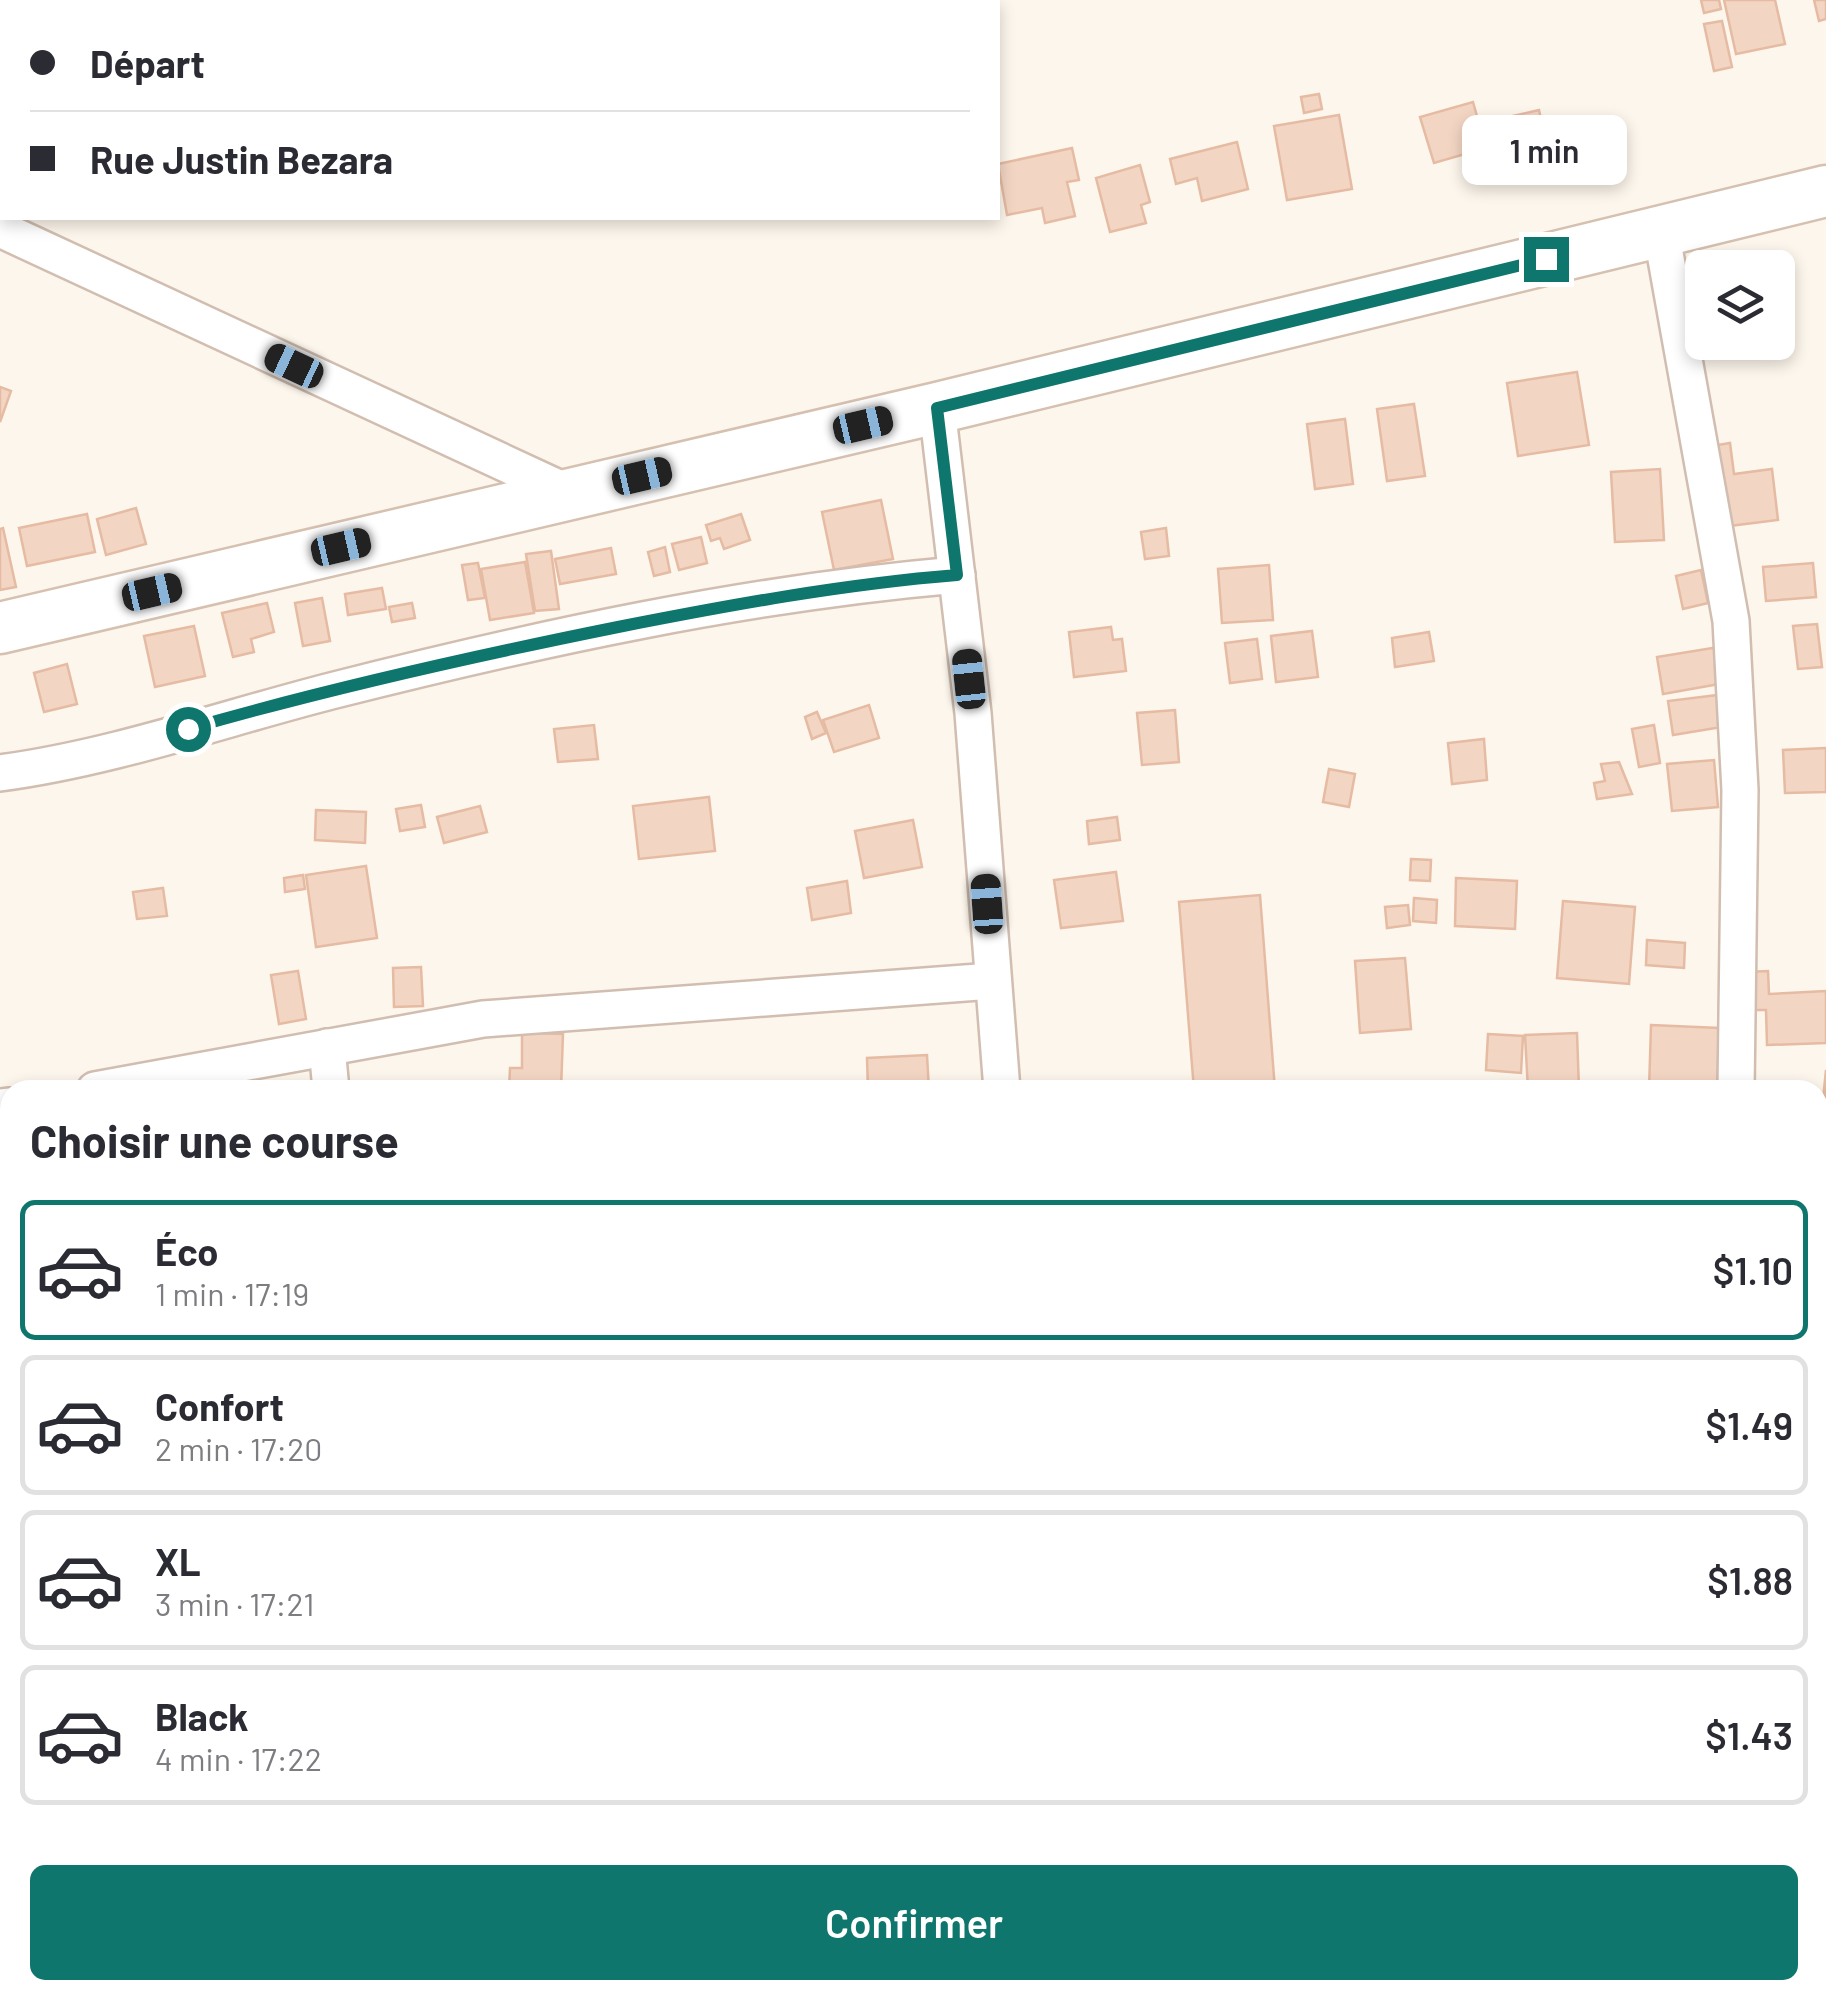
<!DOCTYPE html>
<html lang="fr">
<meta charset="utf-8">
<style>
:root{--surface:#fff;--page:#f7f7f7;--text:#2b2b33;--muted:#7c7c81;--line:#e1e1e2;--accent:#0f766e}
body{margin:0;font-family:Barlow,sans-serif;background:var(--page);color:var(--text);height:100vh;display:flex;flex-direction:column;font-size:38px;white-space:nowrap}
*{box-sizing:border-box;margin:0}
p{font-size:32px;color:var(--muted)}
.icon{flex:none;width:55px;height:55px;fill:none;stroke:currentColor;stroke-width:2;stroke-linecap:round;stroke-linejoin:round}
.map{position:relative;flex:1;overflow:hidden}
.details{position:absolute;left:0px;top:1080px;width:1828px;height:920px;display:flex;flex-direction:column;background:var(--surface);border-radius:30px 30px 0 0;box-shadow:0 5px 15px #0003}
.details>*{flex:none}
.hud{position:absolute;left:0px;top:0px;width:1000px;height:220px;box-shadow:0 5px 15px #0003;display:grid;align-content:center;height:220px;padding:0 30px;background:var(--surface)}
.controls{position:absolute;left:1685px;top:250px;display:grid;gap:20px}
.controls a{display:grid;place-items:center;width:110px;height:110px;border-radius:15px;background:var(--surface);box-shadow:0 5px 15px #0003;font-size:50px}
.end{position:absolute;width:45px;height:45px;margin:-22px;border:12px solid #0f766e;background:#fff;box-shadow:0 0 0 5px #fff}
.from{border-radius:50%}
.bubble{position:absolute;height:70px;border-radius:15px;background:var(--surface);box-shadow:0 5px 15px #0003;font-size:32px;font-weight:600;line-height:70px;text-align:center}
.car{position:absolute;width:30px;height:60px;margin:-30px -15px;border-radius:12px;box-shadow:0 0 8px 2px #0007;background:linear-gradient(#222 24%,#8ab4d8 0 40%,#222 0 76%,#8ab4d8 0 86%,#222 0)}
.hud b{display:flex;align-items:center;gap:35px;height:95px;font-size:38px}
.hud b+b{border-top:2px solid var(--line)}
.hud i{width:25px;height:25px;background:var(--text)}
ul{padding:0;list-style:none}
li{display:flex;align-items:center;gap:30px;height:140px;margin:0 20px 15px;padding:0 10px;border:5px solid var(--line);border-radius:15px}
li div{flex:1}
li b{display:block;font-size:38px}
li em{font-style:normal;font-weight:600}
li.selected{border-color:var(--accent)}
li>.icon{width:90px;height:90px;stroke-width:1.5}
h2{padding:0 30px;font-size:45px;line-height:120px}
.primary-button{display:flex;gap:20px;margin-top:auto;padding:20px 30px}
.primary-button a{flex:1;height:115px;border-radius:15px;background:var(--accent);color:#fff;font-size:40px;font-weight:600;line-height:115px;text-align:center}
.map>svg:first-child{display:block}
</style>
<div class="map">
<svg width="1826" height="2000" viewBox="0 0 1826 2000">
<rect width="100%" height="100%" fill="#fdf6ec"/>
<g fill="#f3d5c3" stroke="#e6bba3" stroke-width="2.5">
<path d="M1701,0h18l2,9 -17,4z"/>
<path d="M1724,0h51l10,44 -49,10z"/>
<path d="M1814,0h12v19l-7,2z"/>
<path d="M1722,21l10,46 -18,4 -10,-47z"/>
<path d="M1319,94l3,15 -18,4 -3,-16z"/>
<path d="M1473,102l13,46 -52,15 -14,-46z"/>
<path d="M1539,110l6,27 -25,6 -7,-27z"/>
<path d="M1339,115l13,74 -65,11 -13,-74z"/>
<path d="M1237,142l11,47 -46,12 -5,-23 -21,6 -6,-25z"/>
<path d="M1072,148l7,32 -12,2 8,34 -30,7 -3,-15 -35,7 -9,-51z"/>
<path d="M1140,165l10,37 -9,3 5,18 -36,9 -14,-54z"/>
<path d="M1577,372l12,73 -71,11 -11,-73z"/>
<path d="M0,387l11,4 -11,31z"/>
<path d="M1414,404l11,72 -38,5 -10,-72z"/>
<path d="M1345,419l8,65 -38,5 -8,-65z"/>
<path d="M1730,443l4,31 38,-5 6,51 -57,7 -9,-81z"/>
<path d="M1660,469l4,71 -49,2 -4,-70z"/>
<path d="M881,500l12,59 -59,11 -12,-58z"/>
<path d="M136,508l10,36 -40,11 -9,-36z"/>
<path d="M87,514l8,38 -68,14 -8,-38z"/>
<path d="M741,514l9,26 -26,9 -4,-11 -9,3 -5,-16z"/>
<path d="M3,528l13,59 -16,3v-61z"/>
<path d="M1166,528l3,28 -24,3 -4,-27z"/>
<path d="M701,537l6,26 -28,7 -7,-26z"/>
<path d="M665,547l5,25 -16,4 -6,-24z"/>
<path d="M611,548l5,26 -56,10 -5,-25z"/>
<path d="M551,551l8,58 -24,2 -9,-57z"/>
<path d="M525,562l9,51 -44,7 -9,-51z"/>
<path d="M478,563l7,35 -17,2 -6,-35z"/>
<path d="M1813,563l3,34 -50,4 -3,-34z"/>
<path d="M1269,565l4,55 -51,3 -4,-54z"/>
<path d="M1701,570l7,33 -25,6 -7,-33z"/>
<path d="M382,588l4,21 -38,6 -3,-21z"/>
<path d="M322,598l8,43 -27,5 -8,-43z"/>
<path d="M267,603l7,29 -23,7 3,13 -21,5 -11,-44z"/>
<path d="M412,603l3,15 -23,4 -3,-15z"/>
<path d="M1817,624l5,43 -24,2 -5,-43z"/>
<path d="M194,626l11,50 -50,11 -11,-51z"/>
<path d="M1111,627l2,13 9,-1 4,32 -52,6 -5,-45z"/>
<path d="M1312,631l6,46 -42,5 -5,-46z"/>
<path d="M1429,632l5,29 -39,6 -3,-29z"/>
<path d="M1257,639l5,40 -32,4 -5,-40z"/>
<path d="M1719,647l6,36 -62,11 -6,-37z"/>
<path d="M67,664l10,40 -33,8 -10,-39z"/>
<path d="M1718,695l4,32 -49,8 -5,-34z"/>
<path d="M869,705l10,33 -45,14 -11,-32z"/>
<path d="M1175,710l4,52 -37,3 -5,-52z"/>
<path d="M817,712l9,21 -14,6 -7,-22z"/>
<path d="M594,725l4,34 -40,3 -4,-33z"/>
<path d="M1654,725l6,38 -21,4 -7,-38z"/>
<path d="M1484,739l3,41 -35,4 -4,-41z"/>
<path d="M1826,748v44l-41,1 -2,-43z"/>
<path d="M1714,760l4,47 -46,4 -5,-47z"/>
<path d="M1619,762l13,32 -35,5 -3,-16 11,-2 -4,-17z"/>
<path d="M1329,769l26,5 -6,33 -26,-5z"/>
<path d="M709,797l6,54 -76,8 -6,-53z"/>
<path d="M421,805l4,22 -25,4 -4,-22z"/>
<path d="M480,806l7,26 -43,11 -7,-26z"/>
<path d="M316,810l50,2 -1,31 -50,-3z"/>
<path d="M1117,817l3,23 -31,4 -2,-23z"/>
<path d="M913,820l9,47 -58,11 -9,-47z"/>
<path d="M1411,859l20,1 -1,21 -20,-1z"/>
<path d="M366,866l11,72 -61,9 -10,-72z"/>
<path d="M1116,872l7,49 -62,7 -7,-48z"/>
<path d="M303,875l2,14 -20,3 -1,-14z"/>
<path d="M1456,878l61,3 -2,48 -60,-3z"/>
<path d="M847,881l4,32 -39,7 -5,-32z"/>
<path d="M163,888l4,28 -30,3 -4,-27z"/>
<path d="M1260,895l15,195h-81l-15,-188z"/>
<path d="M1414,898l23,2 -1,23 -23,-2z"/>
<path d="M1563,901l72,6 -6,77 -72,-6z"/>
<path d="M1408,905l2,20 -23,3 -2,-21z"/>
<path d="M1647,940l38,3 -1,25 -38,-3z"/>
<path d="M1405,958l6,71 -51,4 -5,-72z"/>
<path d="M421,967l2,39 -29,1 -1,-39z"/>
<path d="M298,971l8,48 -27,5 -8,-49z"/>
<path d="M1768,971l1,23 57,-3v52l-59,2 -1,-35h-18l-2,-38z"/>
<path d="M1651,1025l68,3 -2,62h-68z"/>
<path d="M522,1033l41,1 -2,56h-52l1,-22h12z"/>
<path d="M1577,1033l2,57h-51l-3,-55z"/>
<path d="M1488,1034l35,2 -2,37 -35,-3z"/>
<path d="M927,1055l2,35h-61l-1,-32z"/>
<path d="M1826,1070v49h-5z"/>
<path d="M10,1659v54l-10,2v-54z"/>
<path d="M1818,1794h8v50l-8,-1z"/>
<path d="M1818,1899l8,1v35h-8z"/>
</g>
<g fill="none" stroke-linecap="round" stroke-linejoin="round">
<g stroke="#d1beb0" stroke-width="40">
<g id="street">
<path d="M0,229l569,264"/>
<path d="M1661,231l70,390 9,169 -4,300"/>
<path d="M937,408l36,305 29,377"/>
<path d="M0,773c112,-15 222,-54 331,-82 205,-52 416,-98 626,-116"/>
<path d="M327,1047l4,43"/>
<path d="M95,1090l388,-71 509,-38"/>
<path d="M0,1107l10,-1"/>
<path d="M1818,1147l8,1"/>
<path d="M0,1506h10"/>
<path d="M1818,1631l8,1"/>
<path d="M0,1802l10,-3"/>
<path d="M1064,1990l1,10"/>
<path d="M468,2000v-10"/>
<path d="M934,2000l58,-10"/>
<path d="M1581,2000v-10"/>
</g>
</g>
<g stroke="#d6c0b0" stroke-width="55">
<path id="secondary" d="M0,628l937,-220 889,-217"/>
</g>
<use href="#street" stroke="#fff" stroke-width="35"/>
<use href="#secondary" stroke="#fff" stroke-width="50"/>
</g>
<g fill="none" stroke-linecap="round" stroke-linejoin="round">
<path stroke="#0f766e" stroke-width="12" d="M188,729c142,-41 286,-73 430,-102 112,-22 226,-43 339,-52l-20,-167 609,-149"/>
</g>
</svg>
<div class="controls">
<a><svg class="icon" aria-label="layers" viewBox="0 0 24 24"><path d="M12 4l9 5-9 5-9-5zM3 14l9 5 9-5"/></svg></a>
</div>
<i class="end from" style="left:188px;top:729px"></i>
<i class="end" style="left:1546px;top:259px"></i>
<div class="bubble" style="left:1462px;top:115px;width:165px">1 min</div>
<i class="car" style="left:294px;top:366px;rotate:295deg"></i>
<i class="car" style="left:863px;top:425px;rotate:77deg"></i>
<i class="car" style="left:642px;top:476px;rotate:77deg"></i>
<i class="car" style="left:341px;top:547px;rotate:77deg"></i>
<i class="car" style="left:152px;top:592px;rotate:77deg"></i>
<i class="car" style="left:969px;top:679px;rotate:354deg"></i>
<i class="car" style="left:987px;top:904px;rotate:356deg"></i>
<div class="hud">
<b><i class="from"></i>Départ</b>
<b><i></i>Rue Justin Bezara</b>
</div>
<section class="details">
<h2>Choisir une course</h2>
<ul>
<li class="selected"><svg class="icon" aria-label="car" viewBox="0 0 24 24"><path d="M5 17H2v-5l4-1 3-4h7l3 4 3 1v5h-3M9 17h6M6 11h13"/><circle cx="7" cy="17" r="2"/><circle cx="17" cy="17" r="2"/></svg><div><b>Éco</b><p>1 min · 17:19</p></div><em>$1.10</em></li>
<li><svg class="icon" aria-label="car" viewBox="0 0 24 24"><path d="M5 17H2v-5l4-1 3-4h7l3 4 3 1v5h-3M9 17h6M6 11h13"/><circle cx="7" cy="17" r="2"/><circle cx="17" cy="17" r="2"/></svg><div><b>Confort</b><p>2 min · 17:20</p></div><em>$1.49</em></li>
<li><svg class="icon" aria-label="car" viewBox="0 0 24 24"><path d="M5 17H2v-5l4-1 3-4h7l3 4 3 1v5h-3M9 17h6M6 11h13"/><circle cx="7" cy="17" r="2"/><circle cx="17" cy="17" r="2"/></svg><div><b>XL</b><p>3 min · 17:21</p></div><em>$1.88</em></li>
<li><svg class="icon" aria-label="car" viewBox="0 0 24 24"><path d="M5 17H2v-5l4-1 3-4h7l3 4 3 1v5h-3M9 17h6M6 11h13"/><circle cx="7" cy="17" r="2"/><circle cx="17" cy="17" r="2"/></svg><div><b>Black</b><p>4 min · 17:22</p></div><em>$1.43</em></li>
</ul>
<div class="primary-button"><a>Confirmer</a></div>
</section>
</div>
